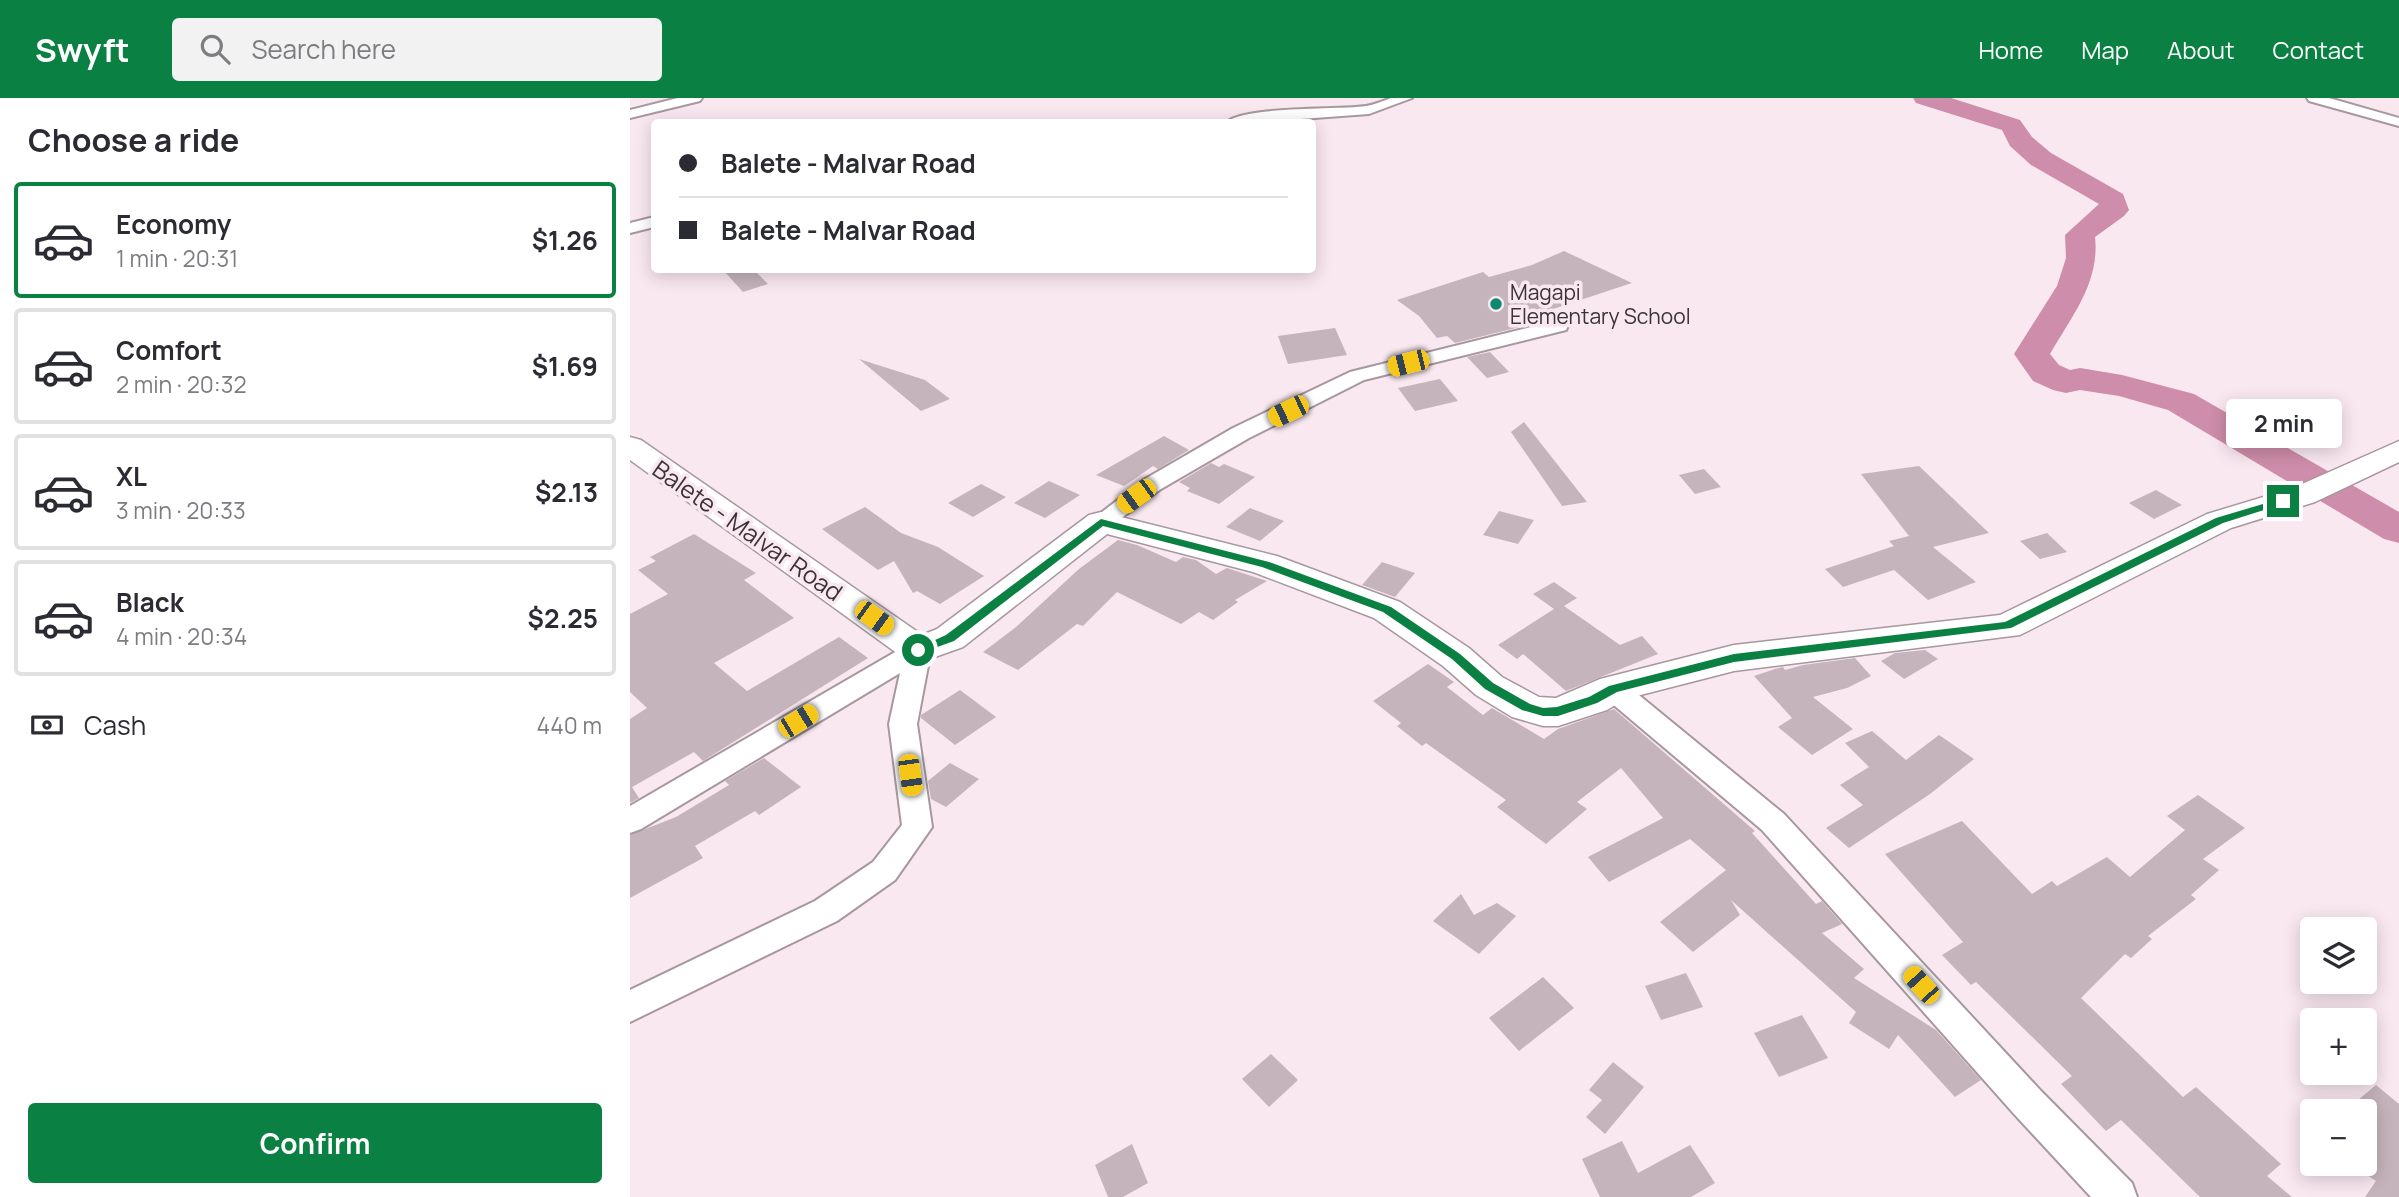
<!DOCTYPE html>
<meta charset="utf-8">
<style>
:root{--surface:#fff;--page:#f2f2f3;--text:#2b2b33;--muted:#7c7c81;--line:#e1e1e2;--accent:#0b8043}
body{margin:0;font-family:Manrope,sans-serif;background:var(--page);color:var(--text);height:100vh;display:flex;flex-direction:column;font-size:26px;white-space:nowrap}
*{box-sizing:border-box;margin:0}
p{font-size:23px;color:var(--muted)}
.icon{flex:none;width:38px;height:38px;fill:none;stroke:currentColor;stroke-width:2;stroke-linecap:round;stroke-linejoin:round}
.map{position:relative;flex:1;overflow:hidden}
.side{display:flex;flex-direction:column;background:var(--surface);width:630px}
.side>*{flex:none}
.guide{position:absolute;left:21px;top:21px;width:665px;height:154px;border-radius:7px;box-shadow:0 4px 18px #0003;display:grid;align-content:center;height:154px;padding:0 28px;background:var(--surface)}
.fabs{position:absolute;left:1670px;top:819px;display:grid;gap:14px}
.fabs a{display:grid;place-items:center;width:77px;height:77px;border-radius:7px;background:var(--surface);box-shadow:0 4px 18px #0003;font-size:35px}
.end{position:absolute;width:32px;height:32px;margin:-16px;border:9px solid #0b8043;background:#fff;box-shadow:0 0 0 4px #fff}
.from{border-radius:50%}
.bubble{position:absolute;height:49px;border-radius:7px;background:var(--surface);box-shadow:0 4px 18px #0003;font-size:23px;font-weight:700;line-height:49px;text-align:center}
.car{position:absolute;width:21px;height:42px;margin:-21px -10px;border-radius:9px;box-shadow:0 0 5px 2px #0007;background:linear-gradient(#f5c518 24%,#345 0 40%,#f5c518 0 76%,#345 0 86%,#f5c518 0)}
.guide b{display:flex;align-items:center;gap:24px;height:66px;font-size:26px}
.guide b+b{border-top:2px solid var(--line)}
.guide i{width:18px;height:18px;background:var(--text)}
ul{padding:0;list-style:none}
li{display:flex;align-items:center;gap:21px;height:116px;margin:0 14px 10px;padding:0 14px;border:4px solid var(--line);border-radius:7px}
li div{flex:1}
li b{display:block;font-size:26px}
li em{font-style:normal;font-weight:700}
li.selected{border-color:var(--accent)}
li>.icon{width:63px;height:63px;stroke-width:1.5}
h2{padding:0 28px;font-size:32px;line-height:84px}
.pay{display:flex;align-items:center;gap:18px;height:77px;padding:0 28px;font-size:26px}
.pay p{margin-inline-start:auto}
.primary-button{display:flex;gap:14px;margin-top:auto;padding:14px 28px}
.primary-button a{flex:1;height:80px;border-radius:7px;background:var(--accent);color:#fff;font-size:28px;font-weight:700;line-height:80px;text-align:center}
header{display:flex;align-items:center;gap:42px;box-sizing:border-box;height:98px;padding:0 35px;background:var(--accent);color:#fff}
header strong{font-size:33px}
nav{display:flex;gap:38px;margin-inline-start:auto;font-size:24px}
.search{width:490px;height:63px;background:var(--page);display:flex;align-items:center;gap:18px;box-sizing:border-box;padding:0 24px;border-radius:7px;color:var(--muted);font-size:26px}
main{display:flex;flex:1;min-height:0}
.map>svg:first-child{display:block}
</style>
<header>
<strong>Swyft</strong>
<div class="search"><svg class="icon" aria-label="search" viewBox="0 0 24 24"><circle cx="10" cy="10" r="6"/><path d="M15 15l6 6"/></svg>Search here</div>
<nav><a>Home</a><a>Map</a><a>About</a><a>Contact</a></nav>
</header>
<main>
<section class="side">
<h2>Choose a ride</h2>
<ul>
<li class="selected"><svg class="icon" aria-label="car" viewBox="0 0 24 24"><path d="M5 17H2v-5l4-1 3-4h7l3 4 3 1v5h-3M9 17h6M6 11h13"/><circle cx="7" cy="17" r="2"/><circle cx="17" cy="17" r="2"/></svg><div><b>Economy</b><p>1 min · 20:31</p></div><em>$1.26</em></li>
<li><svg class="icon" aria-label="car" viewBox="0 0 24 24"><path d="M5 17H2v-5l4-1 3-4h7l3 4 3 1v5h-3M9 17h6M6 11h13"/><circle cx="7" cy="17" r="2"/><circle cx="17" cy="17" r="2"/></svg><div><b>Comfort</b><p>2 min · 20:32</p></div><em>$1.69</em></li>
<li><svg class="icon" aria-label="car" viewBox="0 0 24 24"><path d="M5 17H2v-5l4-1 3-4h7l3 4 3 1v5h-3M9 17h6M6 11h13"/><circle cx="7" cy="17" r="2"/><circle cx="17" cy="17" r="2"/></svg><div><b>XL</b><p>3 min · 20:33</p></div><em>$2.13</em></li>
<li><svg class="icon" aria-label="car" viewBox="0 0 24 24"><path d="M5 17H2v-5l4-1 3-4h7l3 4 3 1v5h-3M9 17h6M6 11h13"/><circle cx="7" cy="17" r="2"/><circle cx="17" cy="17" r="2"/></svg><div><b>Black</b><p>4 min · 20:34</p></div><em>$2.25</em></li>
</ul>
<div class="pay"><svg class="icon" aria-label="cash" viewBox="0 0 24 24"><path d="M3 7h18v10H3z"/><circle cx="12" cy="12" r="2"/></svg>Cash<p>440 m</p></div>
<div class="primary-button"><a>Confirm</a></div>
</section>
<div class="map">
<svg width="1769" height="1099" viewBox="0 0 1769 1099">
<rect width="100%" height="100%" fill="#fae8f0"/>
<g fill="none" stroke-linecap="round" stroke-linejoin="round">
<path fill="#ce8daa" fill-rule="evenodd" d="M1283,0h38l69,22 12,17 19,16 72,41 6,16 -5,6 -29,21c5,45 -23,79 -45,117l9,11 11,5 10,-2 42,7 72,19 205,118v31l-15,-4 -216,-129 -49,-14 -39,-6 -14,3 -13,-3 -20,-9 -19,-27 43,-68 9,-28 -1,-23 34,-31 -68,-39 -21,-19 -8,-16 -86,-27z"/>
</g>
<g fill="#c5b4bb">
<path d="M934,153l68,32 -91,30 7,7 -93,23 -8,-7 -10,2 -18,-22 -22,-16 86,-28 6,5 43,-12z"/>
<path d="M93,172h31l14,14 -25,8z"/>
<path d="M705,230l12,27 -59,9 -10,-28z"/>
<path d="M860,254l19,20 -22,6 -20,-21z"/>
<path d="M229,261l66,21 25,19 -29,12z"/>
<path d="M810,281l18,22 -43,10 -17,-23z"/>
<path d="M894,324l63,80 -25,4 -51,-74z"/>
<path d="M534,338l25,14 -31,19 -5,-3 -29,20 -28,-11z"/>
<path d="M581,365l8,4 5,-3 31,13 -36,27 -32,-13 3,-3 -11,-6z"/>
<path d="M1289,368l70,67 -56,14 43,35 -48,18 -34,-30 -51,17 -18,-18 69,-23 -5,-5 20,-5 -48,-62z"/>
<path d="M1074,371l17,18 -26,7 -16,-19z"/>
<path d="M419,383l31,14 -35,23 -31,-15z"/>
<path d="M351,386l25,13 -33,20 -25,-14z"/>
<path d="M1526,392l26,15 -28,14 -25,-16z"/>
<path d="M235,409l36,26 37,14 46,29 -44,28 -23,-13 -4,2 -19,-32 -16,9 -56,-41z"/>
<path d="M620,410l34,13 -24,20 -34,-14z"/>
<path d="M869,413l35,9 -16,24 -35,-9z"/>
<path d="M1417,435l20,19 -27,7 -20,-18z"/>
<path d="M64,436l62,39 -12,7 50,38 -80,45 33,28 92,-54 29,21 -165,103 -9,-9 -62,35 7,11 -9,5v-84l17,-11 -17,-16v-78l38,-20 -30,-24 18,-9 -6,-4z"/>
<path d="M488,442l19,5 39,17 7,-5 13,3 20,14 11,-6 40,13 -32,19 3,2 -25,18 -14,-8 -18,12 -64,-32 -34,34 -6,-2 -59,46 -35,-18 33,-25 63,-58z"/>
<path d="M752,464l33,11 -20,24 -33,-12z"/>
<path d="M924,484l23,16 -13,8 56,39 22,-9 16,18 -92,37 -43,-37 -6,5 -19,-14 56,-36 -21,-15z"/>
<path d="M1295,552l13,9 -34,20 -23,-18 14,-8z"/>
<path d="M1225,560l16,18 -24,12 -34,9 40,32 -41,26 -34,-28 14,-9 -38,-42 21,-7 8,-2 2,3 18,-5z"/>
<path d="M798,566l26,18 -7,5 36,28 9,-7 52,31 14,-10 56,-20 141,122 -3,2 64,71 6,-3 20,23 -20,9 42,36 -10,9 82,52 45,50 -26,17 -57,-62 -9,14 -40,-26 7,-11 -125,-112 9,15 -47,37 -33,-30 66,-52 -36,-31 -81,43 -21,-25 75,-39 -42,-50 -44,34 10,7 -41,35 -49,-37 9,-7 -80,-57 -4,3 -25,-20 4,-3 -28,-22z"/>
<path d="M330,592l36,27 -41,28 -34,-27v-3z"/>
<path d="M1242,633l34,29 33,-25 35,24 -44,35 -81,54 -23,-20 37,-23 -23,-20 29,-18 -24,-24z"/>
<path d="M134,660l37,29 -42,28 -4,-4 -60,35 8,12 -73,40v-63l46,-18 53,-32 -4,-4z"/>
<path d="M320,665l29,16 -33,28 -15,-8 -3,-18z"/>
<path d="M1568,697l47,33 -42,31 16,11 -28,25 5,4 -48,37 4,3 -21,19 -6,-4 -44,44 102,99 13,-10 85,77 -14,12 25,21h-92l-79,-77 -15,11 -45,-47 11,-8 -96,-94 -5,3 -29,-30 21,-13 -78,-88 77,-33 70,73 20,-13 5,5 50,-29 23,20 55,-47 -18,-14z"/>
<path d="M831,796l13,21 23,-12 19,13 -37,38 -46,-33z"/>
<path d="M1056,875l17,34 -42,13 -16,-34z"/>
<path d="M913,879l31,31 -55,43 -30,-33z"/>
<path d="M1172,917l26,43 -49,19 -25,-44z"/>
<path d="M641,956l27,26 -29,27 -27,-28z"/>
<path d="M983,964l31,25 -39,47 -19,-17 16,-17 -13,-10z"/>
<path d="M1746,987l23,19v93h-34l11,-16 -12,-8v-62h-5l-7,-6z"/>
<path d="M992,1043l16,32 52,-28 25,38 -24,14h-91l-18,-38z"/>
<path d="M502,1046l16,39 -25,14h-15l-13,-32z"/>
</g>
<g fill="none" stroke-linecap="round" stroke-linejoin="round">
<g stroke="#a7979e" stroke-width="4">
<g id="street">
<path d="M48,0h24l-2,3 -70,17v-8z"/>
<path d="M761,0h21l-43,16 -110,8h-32c17,-16 111,-12 139,-16 8,-1 17,-5 25,-8z"/>
<path d="M1677,0h22l70,20v8l-90,-25z"/>
<path d="M24,119v10l-24,6v-10z"/>
<path d="M929,222l9,6 -2,4 -202,50 -115,58 -88,51 -52,38h-16l-4,-5 56,-43 88,-51 117,-56z"/>
<path d="M288,543l9,3 4,6 -14,74 15,103 -37,53 -58,41 -207,101v-32l185,-89 58,-39 29,-37 -13,-101 11,-51 -259,156 -11,4v-27l279,-162z"/>
<path d="M983,581l10,3 161,132 257,277 91,92 5,14h-46l-76,-82 -253,-285 -159,-134 -4,-7 4,-7z"/>
</g>
</g>
<g stroke="#a7979e" stroke-width="3">
<path id="secondary" d="M0,339l11,3 281,195 15,-6 152,-114 12,-3 176,44 123,46 69,46 33,29 37,20 17,1 44,-19 134,-34 266,-30 207,-101 86,-26 106,-47v21l-84,40 -84,26 -211,107 -286,36 -109,28 -18,11 -49,16h-15l-31,-9 -36,-22 -33,-29 -69,-48 -121,-46 -146,-38 -144,113 -45,16 -13,-4 -275,-199z"/>
</g>
<use href="#street" fill="#fff" fill-rule="evenodd"/>
<use href="#secondary" fill="#fff" fill-rule="evenodd"/>
</g>
<path fill="#0b8043" d="M1653,400l5,3 -2,2 -63,20 -212,105 -277,34 -117,30 -20,11 -39,13h-15l-21,-6 -37,-21 -33,-30 -69,-47 -121,-45 -159,-41 -149,115 -36,13 -5,-4 33,-15 155,-116 168,43 122,45 69,47 33,29 37,21 13,4 14,-1 32,-10 20,-11 125,-32 271,-32 211,-104z"/>
<circle fill="#0c8a6d" stroke="#fae8f0" stroke-width="2.5" cx="866" cy="206" r="7"/>
<g text-anchor="middle" dominant-baseline="central" stroke-width="7" stroke-linejoin="round" paint-order="stroke">
<g font-size="21" fill="#3a3336" stroke="#fae8f0" text-anchor="start">
<text x="880" y="194">Magapi<tspan x="880" dy="24">Elementary School</tspan></text>
</g>
<g font-size="24" fill="#3a3336" stroke="#fae8f0">
<text transform="translate(118 432) rotate(35)">Balete - Malvar Road</text>
</g>
</g>
</svg>
<div class="fabs">
<a><svg class="icon" aria-label="layers" viewBox="0 0 24 24"><path d="M12 4l9 5-9 5-9-5zM3 14l9 5 9-5"/></svg></a>
<a>+</a>
<a>−</a>
</div>
<i class="end from" style="left:288px;top:552px"></i>
<i class="end" style="left:1653px;top:403px"></i>
<div class="bubble" style="left:1596px;top:301px;width:116px">2 min</div>
<i class="car" style="left:778px;top:265px;rotate:256deg"></i>
<i class="car" style="left:658px;top:313px;rotate:244deg"></i>
<i class="car" style="left:506px;top:398px;rotate:234deg"></i>
<i class="car" style="left:244px;top:520px;rotate:126deg"></i>
<i class="car" style="left:168px;top:623px;rotate:59deg"></i>
<i class="car" style="left:280px;top:677px;rotate:172deg"></i>
<i class="car" style="left:1291px;top:887px;rotate:318deg"></i>
<div class="guide">
<b><i class="from"></i>Balete - Malvar Road</b>
<b><i></i>Balete - Malvar Road</b>
</div>
</div>
</main>
